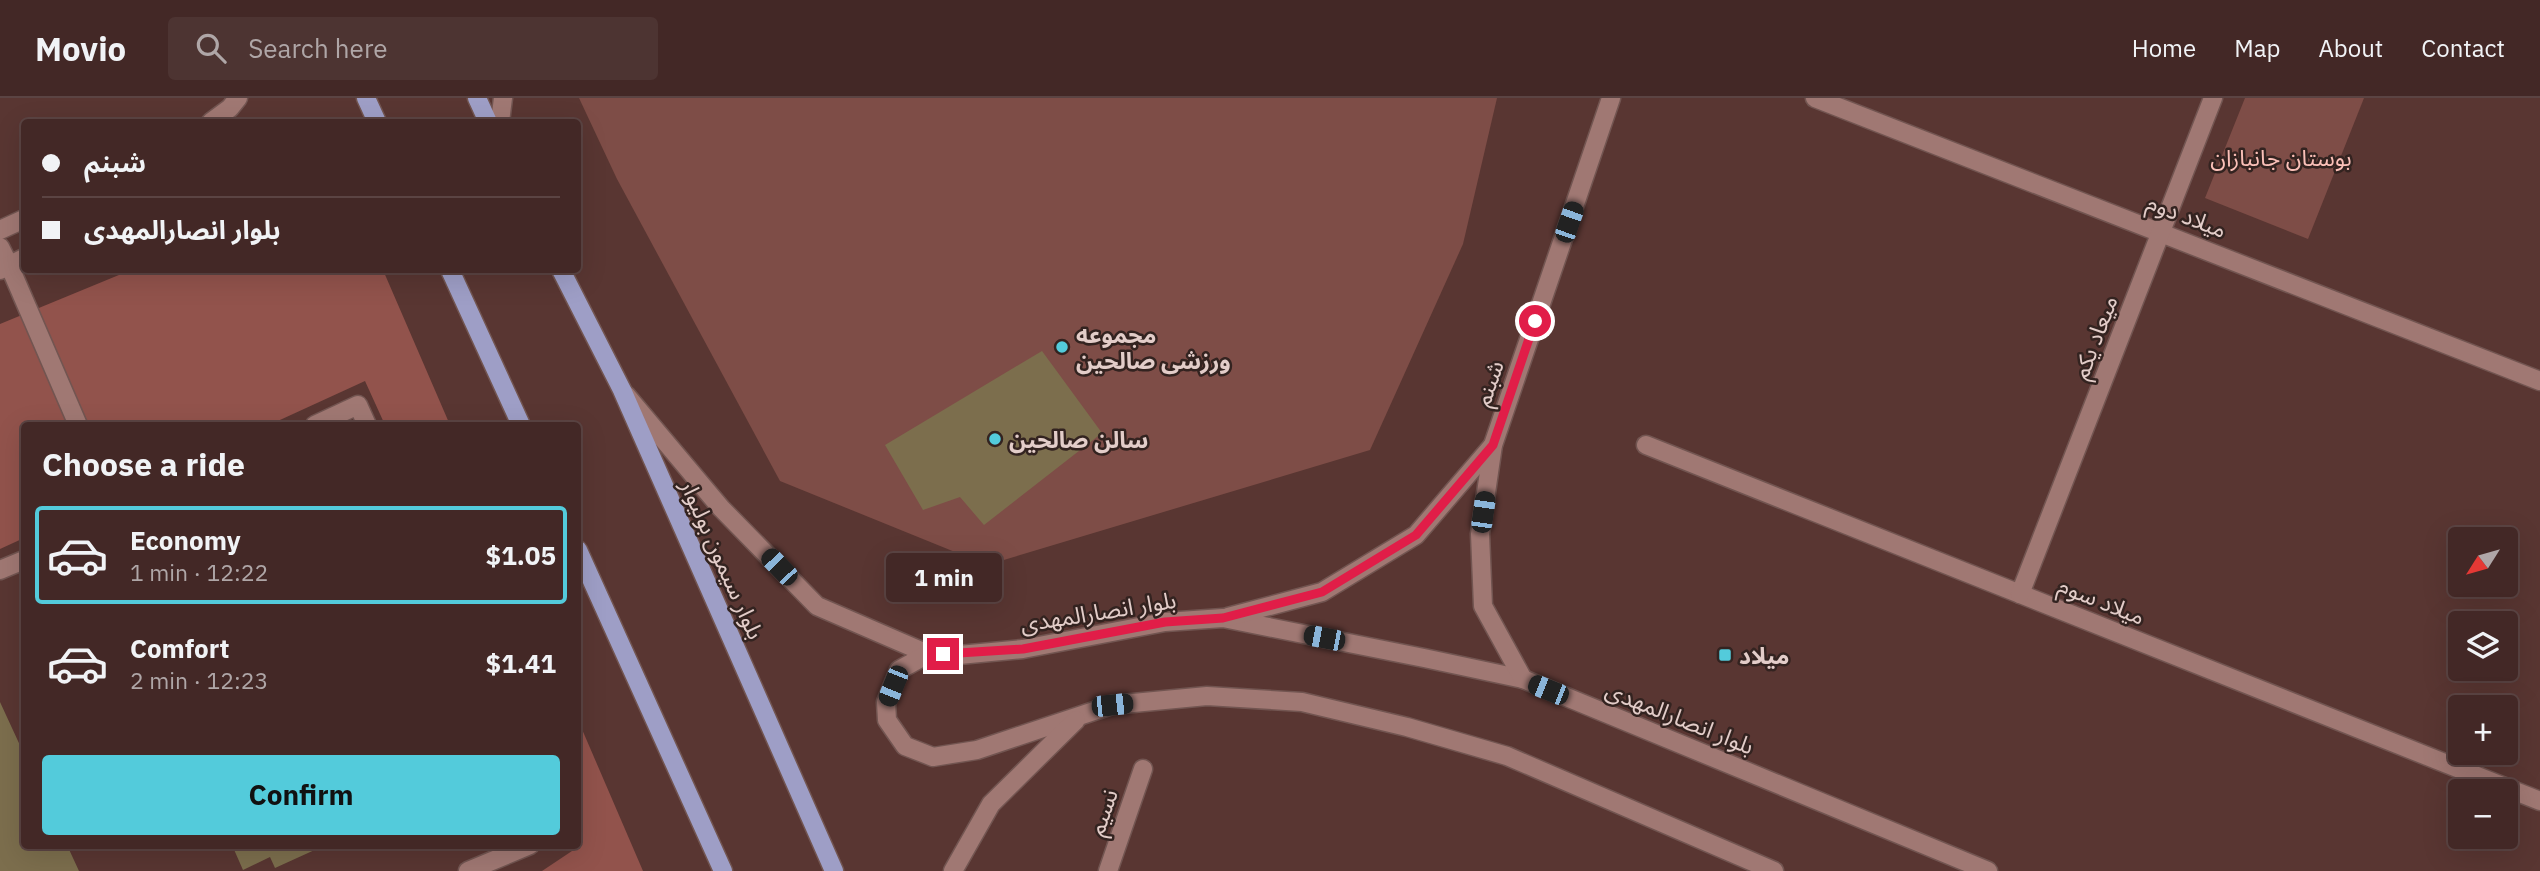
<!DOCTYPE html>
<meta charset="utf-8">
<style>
:root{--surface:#432826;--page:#4d3432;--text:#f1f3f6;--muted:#afa6a7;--line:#5b4443;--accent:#53cbdb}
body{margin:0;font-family:"IBM Plex Sans","Noto Sans Arabic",sans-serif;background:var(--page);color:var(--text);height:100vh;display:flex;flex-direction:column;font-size:26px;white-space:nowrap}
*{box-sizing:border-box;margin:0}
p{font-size:23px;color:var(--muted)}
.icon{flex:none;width:38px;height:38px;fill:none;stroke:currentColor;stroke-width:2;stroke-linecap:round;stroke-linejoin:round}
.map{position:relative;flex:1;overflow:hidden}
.side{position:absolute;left:21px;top:324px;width:560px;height:427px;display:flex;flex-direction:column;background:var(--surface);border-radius:7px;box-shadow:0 7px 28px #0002,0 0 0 2px var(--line)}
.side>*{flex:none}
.top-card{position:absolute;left:21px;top:21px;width:560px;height:154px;border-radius:7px;box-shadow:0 7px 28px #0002,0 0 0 2px var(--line);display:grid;align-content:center;height:154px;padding:0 21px;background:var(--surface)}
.needle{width:46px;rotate:233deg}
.buttons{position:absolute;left:2448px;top:429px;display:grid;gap:14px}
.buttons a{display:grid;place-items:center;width:70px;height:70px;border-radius:7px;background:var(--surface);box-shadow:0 7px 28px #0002,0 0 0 2px var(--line);font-size:35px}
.end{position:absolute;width:32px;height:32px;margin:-16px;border:9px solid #e11d48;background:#fff;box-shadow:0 0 0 4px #fff}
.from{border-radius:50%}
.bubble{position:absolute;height:49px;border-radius:7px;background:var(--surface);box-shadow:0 7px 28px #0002,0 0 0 2px var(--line);font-size:23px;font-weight:700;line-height:49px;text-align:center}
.car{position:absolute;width:21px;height:42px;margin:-21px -10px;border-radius:9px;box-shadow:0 0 5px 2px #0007;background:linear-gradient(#222 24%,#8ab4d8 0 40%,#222 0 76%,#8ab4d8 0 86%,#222 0)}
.top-card b{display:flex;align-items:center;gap:24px;height:66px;font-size:26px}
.top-card b+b{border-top:2px solid var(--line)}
.top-card i{width:18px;height:18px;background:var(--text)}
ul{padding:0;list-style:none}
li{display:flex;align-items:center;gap:21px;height:98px;margin:0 14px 10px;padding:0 7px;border:4px solid transparent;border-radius:7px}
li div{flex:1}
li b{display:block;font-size:26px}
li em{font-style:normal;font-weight:700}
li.selected{border-color:var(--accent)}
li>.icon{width:63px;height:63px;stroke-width:1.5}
h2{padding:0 21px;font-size:32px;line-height:84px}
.button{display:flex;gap:14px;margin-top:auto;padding:14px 21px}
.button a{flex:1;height:80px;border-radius:7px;background:var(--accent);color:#111;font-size:28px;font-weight:700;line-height:80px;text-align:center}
header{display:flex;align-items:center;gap:42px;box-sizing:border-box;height:98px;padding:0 35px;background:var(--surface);border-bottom:2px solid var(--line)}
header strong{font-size:33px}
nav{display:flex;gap:38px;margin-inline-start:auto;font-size:24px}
.search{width:490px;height:63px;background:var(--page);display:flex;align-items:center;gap:18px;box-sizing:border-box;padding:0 24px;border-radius:7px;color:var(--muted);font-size:26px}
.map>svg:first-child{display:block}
</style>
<header>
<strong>Movio</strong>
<div class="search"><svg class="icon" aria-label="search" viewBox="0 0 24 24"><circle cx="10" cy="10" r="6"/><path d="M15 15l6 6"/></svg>Search here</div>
<nav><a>Home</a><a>Map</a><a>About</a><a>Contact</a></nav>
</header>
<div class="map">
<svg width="2540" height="773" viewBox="0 0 2540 773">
<rect width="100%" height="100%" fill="#593632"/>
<g fill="#7e4d47">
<path d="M579,0h918l-34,146 -93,206 -383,115 -207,-84 -163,-302z"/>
<path d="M2245,0h119l-56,141 -103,-41z"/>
</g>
<g fill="#92534c">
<path d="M131,172h252l67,155h-65l-20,-44 -96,44h-245v113l-24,11v-225z"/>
<path d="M578,622l65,151h-101l33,-22 -2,-4h5z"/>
</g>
<g fill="#7c6e4d">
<path d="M1042,253l60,82 -118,92 -24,-28 -37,13 -38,-65z"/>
<path d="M0,604l24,52v91h43l12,26h-79z"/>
<path d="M232,747h86l1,3 -44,20 -5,-11 -27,13z"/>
</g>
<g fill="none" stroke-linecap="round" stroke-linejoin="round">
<g stroke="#725551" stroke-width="21">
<g id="lane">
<path d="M9,167l69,160"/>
<path d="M315,327l43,-20 9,20"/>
<path d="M0,472l24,-10"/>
<path d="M468,773l62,-26"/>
</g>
</g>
<g stroke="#725551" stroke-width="21">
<g id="street">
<path d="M1815,0l725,283"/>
<path d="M0,149l9,18"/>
<path d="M1646,347l894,356"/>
<path d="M2020,496l193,-496"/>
<path d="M1108,773l35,-102"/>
</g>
</g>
<g stroke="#725551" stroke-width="21">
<g id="secondary">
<path d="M211,24l19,-14 8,-10"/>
<path d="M500,24l3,-24"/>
<path d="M0,132l24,-11"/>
<path d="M0,172l24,-12"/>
<path d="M626,297l95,113 96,98 111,48 31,1 64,-6 142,-27 58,-4 201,40 99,21 465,192"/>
<path d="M1228,519l94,-25 94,-57 77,-90"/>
<path d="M928,556l-29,16 -13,32 1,18 18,26 28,11 44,-7 135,-45 95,-9 95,6 105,25 100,29 267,115"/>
<path d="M1523,581l-40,-73 -3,-72 13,-89 118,-347"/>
<path d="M953,773l38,-67 85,-84"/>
</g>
</g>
<g stroke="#725551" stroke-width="21">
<g id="primary">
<path d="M366,0l11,24"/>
<path d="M477,0l11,24"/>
<path d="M450,172l71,155"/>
<path d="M561,172l61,120 212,481"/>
<path d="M578,452l145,321"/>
</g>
</g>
<use href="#lane" stroke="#a07873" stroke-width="18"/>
<use href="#street" stroke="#a07873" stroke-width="18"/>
<use href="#secondary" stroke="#a07873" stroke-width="18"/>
<use href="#primary" stroke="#9e9ec6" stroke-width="18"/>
</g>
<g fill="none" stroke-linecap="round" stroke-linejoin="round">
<path stroke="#e11d48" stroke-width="9" d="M943,556l80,-5 142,-27 58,-4 99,-26 94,-57 77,-90 42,-124"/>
</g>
<g fill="#53cbdb" stroke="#332320" stroke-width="2.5">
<circle cx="1062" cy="249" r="7"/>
<circle cx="995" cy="341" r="7"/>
<rect x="1718" y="550" width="14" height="14" rx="3.5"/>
</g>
<g text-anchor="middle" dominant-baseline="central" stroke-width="5" stroke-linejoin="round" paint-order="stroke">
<g font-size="23" fill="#fbc0b8" stroke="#332320">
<text x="2281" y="59">بوستان جانبازان</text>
</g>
<g font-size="23" fill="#e3cdc9" stroke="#332320">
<text transform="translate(2187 117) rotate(21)">میلاد دوم</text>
<text transform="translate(2094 239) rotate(-69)">میعاد یکم</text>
<text transform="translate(1488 285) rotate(-71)">شبنم</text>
<text transform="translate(723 461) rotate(66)">بلوار سیمون بولیوار</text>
<text transform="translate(2102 502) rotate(22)">میلاد سوم</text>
<text transform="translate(1098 513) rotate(-9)">بلوار انصارالمهدی</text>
<text transform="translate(1680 619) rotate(22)">بلوار انصارالمهدی</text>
<text transform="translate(1102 714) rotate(-71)">نسیم</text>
</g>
<g font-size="23" font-weight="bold" fill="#e3cdc9" stroke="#332320" text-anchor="start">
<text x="1076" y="236">مجموعه<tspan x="1076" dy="26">ورزشی صالحین</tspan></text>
<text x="1009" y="341">سالن صالحین</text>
<text x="1739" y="557">میلاد</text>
</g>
</g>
</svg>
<div class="buttons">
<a><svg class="needle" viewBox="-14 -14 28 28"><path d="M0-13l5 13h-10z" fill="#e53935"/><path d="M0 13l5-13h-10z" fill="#afa6a7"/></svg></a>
<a><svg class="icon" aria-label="layers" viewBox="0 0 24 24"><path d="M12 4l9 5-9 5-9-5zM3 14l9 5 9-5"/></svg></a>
<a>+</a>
<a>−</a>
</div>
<i class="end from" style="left:1535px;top:223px"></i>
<i class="end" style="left:943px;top:556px"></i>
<div class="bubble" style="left:886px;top:455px;width:116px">1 min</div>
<i class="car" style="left:1569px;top:124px;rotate:19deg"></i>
<i class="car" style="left:1483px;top:414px;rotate:8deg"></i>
<i class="car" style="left:779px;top:469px;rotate:316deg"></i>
<i class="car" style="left:1324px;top:540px;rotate:281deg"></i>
<i class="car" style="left:893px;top:588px;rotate:202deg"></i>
<i class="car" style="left:1548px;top:592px;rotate:292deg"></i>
<i class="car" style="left:1112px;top:607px;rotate:84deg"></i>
<div class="top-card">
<b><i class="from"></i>شبنم</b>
<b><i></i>بلوار انصارالمهدی</b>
</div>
<section class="side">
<h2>Choose a ride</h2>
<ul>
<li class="selected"><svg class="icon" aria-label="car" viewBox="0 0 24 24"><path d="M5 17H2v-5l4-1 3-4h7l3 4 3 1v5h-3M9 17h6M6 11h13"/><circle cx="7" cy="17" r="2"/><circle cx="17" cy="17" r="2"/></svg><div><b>Economy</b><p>1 min · 12:22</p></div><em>$1.05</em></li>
<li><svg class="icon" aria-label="car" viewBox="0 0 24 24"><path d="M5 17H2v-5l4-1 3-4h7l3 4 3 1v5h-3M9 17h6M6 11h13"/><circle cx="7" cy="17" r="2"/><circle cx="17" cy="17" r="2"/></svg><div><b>Comfort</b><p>2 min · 12:23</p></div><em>$1.41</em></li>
</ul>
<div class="button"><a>Confirm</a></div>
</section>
</div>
